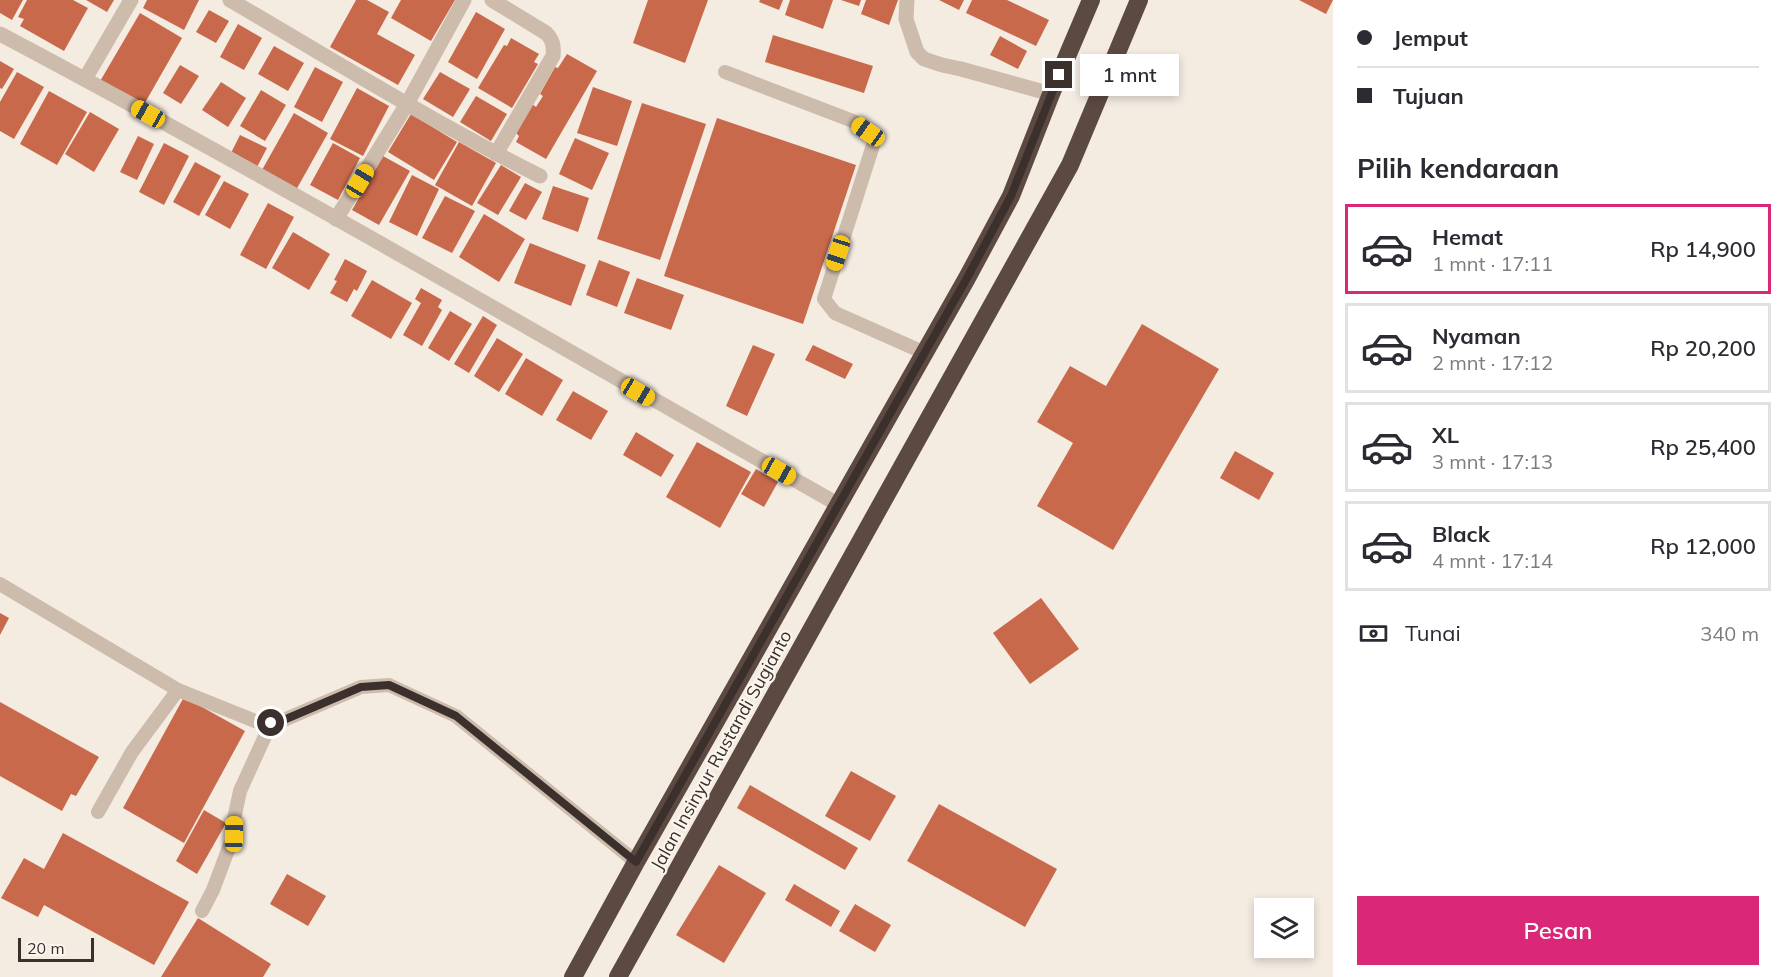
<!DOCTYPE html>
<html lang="id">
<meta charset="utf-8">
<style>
:root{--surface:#fff;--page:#f7f7f7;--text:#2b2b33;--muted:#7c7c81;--line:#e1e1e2;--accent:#db2777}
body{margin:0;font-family:Mulish,sans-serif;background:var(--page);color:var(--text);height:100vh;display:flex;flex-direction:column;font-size:22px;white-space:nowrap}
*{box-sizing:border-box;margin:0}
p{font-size:20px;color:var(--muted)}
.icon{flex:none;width:33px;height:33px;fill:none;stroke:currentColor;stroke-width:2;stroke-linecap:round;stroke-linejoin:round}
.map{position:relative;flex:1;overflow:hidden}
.drawer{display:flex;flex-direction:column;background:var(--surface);width:450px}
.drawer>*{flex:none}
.guide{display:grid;align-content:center;height:132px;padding:0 24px;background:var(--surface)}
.buttons{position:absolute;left:1254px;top:898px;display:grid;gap:12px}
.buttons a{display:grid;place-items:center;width:60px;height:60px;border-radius:0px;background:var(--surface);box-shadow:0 3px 9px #0003;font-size:30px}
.scale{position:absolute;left:18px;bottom:15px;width:76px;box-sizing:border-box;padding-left:6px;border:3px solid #3b302b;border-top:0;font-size:16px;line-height:21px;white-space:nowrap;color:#3b302b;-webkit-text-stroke:4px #fbf5ee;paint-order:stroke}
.end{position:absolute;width:27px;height:27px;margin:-14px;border:8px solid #3b302b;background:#fff;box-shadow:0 0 0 3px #fff}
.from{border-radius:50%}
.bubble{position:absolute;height:42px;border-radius:0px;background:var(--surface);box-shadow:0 3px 9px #0003;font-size:20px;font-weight:600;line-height:42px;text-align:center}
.car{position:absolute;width:18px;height:36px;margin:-18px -9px;border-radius:8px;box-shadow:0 0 4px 2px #0007;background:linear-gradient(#f5c518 24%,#345 0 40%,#f5c518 0 76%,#345 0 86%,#f5c518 0)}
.guide b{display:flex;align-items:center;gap:21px;height:57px;font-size:22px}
.guide b+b{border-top:2px solid var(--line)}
.guide i{width:15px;height:15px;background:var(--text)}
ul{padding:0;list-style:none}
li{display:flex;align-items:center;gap:18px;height:90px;margin:0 12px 9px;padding:0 12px;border:3px solid var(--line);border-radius:0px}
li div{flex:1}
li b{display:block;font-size:22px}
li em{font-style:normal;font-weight:600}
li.current{border-color:var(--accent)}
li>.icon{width:54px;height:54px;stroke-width:1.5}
h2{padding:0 24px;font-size:27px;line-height:72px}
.pay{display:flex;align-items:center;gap:15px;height:66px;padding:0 24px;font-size:22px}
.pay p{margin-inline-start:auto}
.button{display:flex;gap:12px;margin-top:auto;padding:12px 24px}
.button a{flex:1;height:69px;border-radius:0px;background:var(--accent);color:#fff;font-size:24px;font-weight:600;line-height:69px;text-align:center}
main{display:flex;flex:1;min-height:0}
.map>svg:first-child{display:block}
</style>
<main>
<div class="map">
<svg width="1333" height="977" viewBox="0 0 1333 977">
<rect width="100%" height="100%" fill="#f4ebe1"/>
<g fill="#c8694b">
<path d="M0,0h23l-11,20 -12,-7z"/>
<path d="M27,0h46l15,8 -24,43 -44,-25 4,-7 -6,-2z"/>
<path d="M86,0h28l-7,12z"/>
<path d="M147,0h52l-15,30 -41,-22z"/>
<path d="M356,0h11l22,12 -12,22 38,21 -17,30 -68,-38z"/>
<path d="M401,0h54l-24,41 -40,-23z"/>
<path d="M648,0h60l-23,63 -52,-20z"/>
<path d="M760,0h23l-4,10 -20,-8z"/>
<path d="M790,0h43l-10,29 -38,-14z"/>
<path d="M841,0h20l-2,6z"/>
<path d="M866,0h32l-9,25 -28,-11z"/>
<path d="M939,0h25l-5,10z"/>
<path d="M972,0h35l42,20 -13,26 -70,-33z"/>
<path d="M1299,0h34l-7,14z"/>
<path d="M209,10l20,11 -13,22 -20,-11z"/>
<path d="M476,12l29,17 -28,50 -29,-17z"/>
<path d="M140,13l42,25 -40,70 -43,-25z"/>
<path d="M238,24l24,14 -18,32 -24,-13z"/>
<path d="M773,35l100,31 -9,27 -99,-31z"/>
<path d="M1000,36l27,15 -9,18 -28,-14z"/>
<path d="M511,38l28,16 -5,8 4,2 -26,44 -34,-20 26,-43 3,1z"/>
<path d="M274,46l30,17 -16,28 -30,-17z"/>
<path d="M567,54l30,17 -51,88 -30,-17 3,-6 -3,-3 16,-29 4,3 7,-11 -3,-2 15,-27 3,1z"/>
<path d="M0,61l14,8 -12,20 -2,-1z"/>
<path d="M180,65l19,11 -18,28 -18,-11z"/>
<path d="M315,67l28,15 -21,40 -28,-15z"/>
<path d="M17,72l27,15 -30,52 -14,-8v-29z"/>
<path d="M440,72l30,17 -17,28 -30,-18z"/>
<path d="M221,82l25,16 -18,29 -26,-17z"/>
<path d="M593,87l39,14 -15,45 -40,-13z"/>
<path d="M357,88l32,18 -26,50 -33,-17z"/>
<path d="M261,90l25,15 -21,36 -25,-15z"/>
<path d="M49,91l38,21 -30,53 -37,-21z"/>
<path d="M476,96l31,18 -16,27 -31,-19z"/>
<path d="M642,103l64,21 -46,136 -63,-21z"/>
<path d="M90,112l29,17 -25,43 -29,-18z"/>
<path d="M294,113l34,20 -32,57 -34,-20z"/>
<path d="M411,114l46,28 -23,38 -46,-28z"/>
<path d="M717,118l139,47 -53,159 -139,-48z"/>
<path d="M240,135l27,13 -10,19 -26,-14z"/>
<path d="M138,136l16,8 -17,36 -17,-8z"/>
<path d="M575,138l34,15 -17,37 -33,-16z"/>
<path d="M459,142l37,21 -24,43 -37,-21z"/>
<path d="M164,143l25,13 -25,49 -25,-13z"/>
<path d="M333,143l27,15 -22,42 -28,-15z"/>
<path d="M383,156l27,15 -31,54 -27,-15z"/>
<path d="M195,162l26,14 -22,40 -26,-14z"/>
<path d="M501,165l20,12 -23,38 -21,-12z"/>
<path d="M412,175l27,14 -22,47 -28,-14z"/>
<path d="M224,181l25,13 -19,35 -25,-14z"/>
<path d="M525,183l17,9 -16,28 -17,-9z"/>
<path d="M553,186l36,12 -11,34 -36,-13z"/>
<path d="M445,196l30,15 -23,42 -30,-15z"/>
<path d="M268,203l26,14 -28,52 -26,-14z"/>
<path d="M484,214l41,25 -26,43 -40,-25z"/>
<path d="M293,232l37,22 -21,36 -37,-22z"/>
<path d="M530,243l56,22 -15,41 -57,-23z"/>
<path d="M345,259l22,12 -10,20 -3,-2 -7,13 -17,-9 7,-12 -3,-1z"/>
<path d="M599,260l31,12 -13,35 -31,-12z"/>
<path d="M637,278l47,17 -13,35 -47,-17z"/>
<path d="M372,280l40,23 -21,36 -40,-23z"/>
<path d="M421,288l21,12 -4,7 4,3 -20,36 -19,-11 18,-32 -6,-4z"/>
<path d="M450,311l22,13 -23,37 -21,-13z"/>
<path d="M483,316l14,9 -28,48 -15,-9z"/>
<path d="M1142,324l77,45 -106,181 -76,-44 36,-63 -36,-21 33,-56 36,20z"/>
<path d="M497,338l26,16 -24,38 -25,-16z"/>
<path d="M753,345l22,9 -28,62 -21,-10z"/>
<path d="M813,345l40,19 -8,15 -40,-19z"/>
<path d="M526,358l37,22 -21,36 -37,-22z"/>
<path d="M573,391l35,20 -17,29 -35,-20z"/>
<path d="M636,432l38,23 -13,22 -38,-22z"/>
<path d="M697,442l54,30 -31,56 -54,-31z"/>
<path d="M1235,451l39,22 -15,27 -39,-22z"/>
<path d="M756,469l22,13 -14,25 -23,-13z"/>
<path d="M1041,598l38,51 -49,35 -37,-51z"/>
<path d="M0,613l9,5 -9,17z"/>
<path d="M184,697l61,34 -61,112 -61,-35z"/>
<path d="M0,702l99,55 -23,39 -5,-2 -9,17 -62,-35z"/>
<path d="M851,771l45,25 -26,45 -45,-25z"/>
<path d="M750,785l108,63 -13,22 -108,-62z"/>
<path d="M939,804l118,65 -32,58 -118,-66z"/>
<path d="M204,810l22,13 -29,51 -21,-13z"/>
<path d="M63,833l126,69 -35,63 -110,-60 -6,12 -37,-19 23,-40 20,11z"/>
<path d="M719,865l47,28 -42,70 -48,-28z"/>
<path d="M287,874l39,22 -18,30 -38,-22z"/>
<path d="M794,884l46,27 -9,16 -46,-27z"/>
<path d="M855,904l36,21 -16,27 -36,-21z"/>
<path d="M198,918l73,46 -8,13h-102z"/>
</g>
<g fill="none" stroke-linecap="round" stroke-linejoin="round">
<g stroke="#cdbbac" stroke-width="14">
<path d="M725,72l128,49 15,11 7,7 -51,160 11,14 90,40"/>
<path d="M0,584l178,106 82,33 19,-1 82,-35 28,-2 67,31 180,146"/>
<path d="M98,812l34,-60 46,-62"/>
<path d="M202,911l11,-21 21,-56v-15l6,-28 31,-68"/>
</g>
<g stroke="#cdbbac" stroke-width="15">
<path d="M230,0c103,60 204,123 310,176"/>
<path d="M492,0l54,33c7,7 8,13 7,23l-57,98"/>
<path d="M907,0l-1,19 11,33 7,7 18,6 19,4 90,25"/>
<path d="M0,34c283,150 560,313 839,471"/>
<path d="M85,79l46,-79"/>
<path d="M336,219l71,-115 57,-104"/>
</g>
<g stroke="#5c4a42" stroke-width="18">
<path d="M573,977l63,-115 331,-584 44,-82 40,-102 40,-94"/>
<path d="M618,977l452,-812 69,-165"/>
</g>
</g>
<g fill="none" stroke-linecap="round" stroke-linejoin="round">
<path stroke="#3b302b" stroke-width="8" d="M271,723l8,-1 82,-35 28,-2 67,31 180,146 331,-584 44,-82 48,-121"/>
</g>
<g text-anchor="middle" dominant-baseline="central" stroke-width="4.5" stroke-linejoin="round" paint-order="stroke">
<g font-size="18" fill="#3b302b" stroke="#fbf5ee">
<text transform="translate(721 750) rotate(-61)">Jalan Insinyur Rustandi Sugianto</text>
</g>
</g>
</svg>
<div class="buttons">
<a><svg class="icon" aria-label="layers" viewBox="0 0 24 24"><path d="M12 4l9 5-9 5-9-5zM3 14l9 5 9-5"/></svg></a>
</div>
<div class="scale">20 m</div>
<i class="end from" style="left:271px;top:723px"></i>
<i class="end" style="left:1059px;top:75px"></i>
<div class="bubble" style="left:1080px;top:54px;width:99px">1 mnt</div>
<i class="car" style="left:148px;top:114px;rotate:299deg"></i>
<i class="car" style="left:868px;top:132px;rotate:305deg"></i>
<i class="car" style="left:360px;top:181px;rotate:31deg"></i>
<i class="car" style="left:838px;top:253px;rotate:198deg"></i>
<i class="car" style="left:638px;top:392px;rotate:120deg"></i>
<i class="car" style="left:779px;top:471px;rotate:119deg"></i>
<i class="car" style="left:234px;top:834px;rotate:1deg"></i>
</div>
<section class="drawer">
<div class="guide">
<b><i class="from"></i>Jemput</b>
<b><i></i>Tujuan</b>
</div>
<h2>Pilih kendaraan</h2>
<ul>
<li class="current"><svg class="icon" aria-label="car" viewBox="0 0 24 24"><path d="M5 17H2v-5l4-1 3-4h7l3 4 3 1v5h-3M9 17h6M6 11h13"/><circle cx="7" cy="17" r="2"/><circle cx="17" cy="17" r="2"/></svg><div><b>Hemat</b><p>1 mnt · 17:11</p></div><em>Rp 14,900</em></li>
<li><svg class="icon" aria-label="car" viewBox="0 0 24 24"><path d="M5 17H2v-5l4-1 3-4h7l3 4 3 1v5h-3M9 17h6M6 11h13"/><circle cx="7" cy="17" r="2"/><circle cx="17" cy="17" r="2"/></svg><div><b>Nyaman</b><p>2 mnt · 17:12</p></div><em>Rp 20,200</em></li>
<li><svg class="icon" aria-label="car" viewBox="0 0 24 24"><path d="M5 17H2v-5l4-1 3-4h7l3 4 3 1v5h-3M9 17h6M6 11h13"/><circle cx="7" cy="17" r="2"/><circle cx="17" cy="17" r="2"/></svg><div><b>XL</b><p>3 mnt · 17:13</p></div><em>Rp 25,400</em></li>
<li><svg class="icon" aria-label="car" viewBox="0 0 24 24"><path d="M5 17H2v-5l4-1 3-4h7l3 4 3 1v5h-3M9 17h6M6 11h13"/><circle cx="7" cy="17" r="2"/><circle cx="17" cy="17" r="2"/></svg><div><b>Black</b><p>4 mnt · 17:14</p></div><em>Rp 12,000</em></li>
</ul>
<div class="pay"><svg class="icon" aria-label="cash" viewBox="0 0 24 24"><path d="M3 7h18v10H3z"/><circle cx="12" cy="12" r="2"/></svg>Tunai<p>340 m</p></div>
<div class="button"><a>Pesan</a></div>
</section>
</main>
